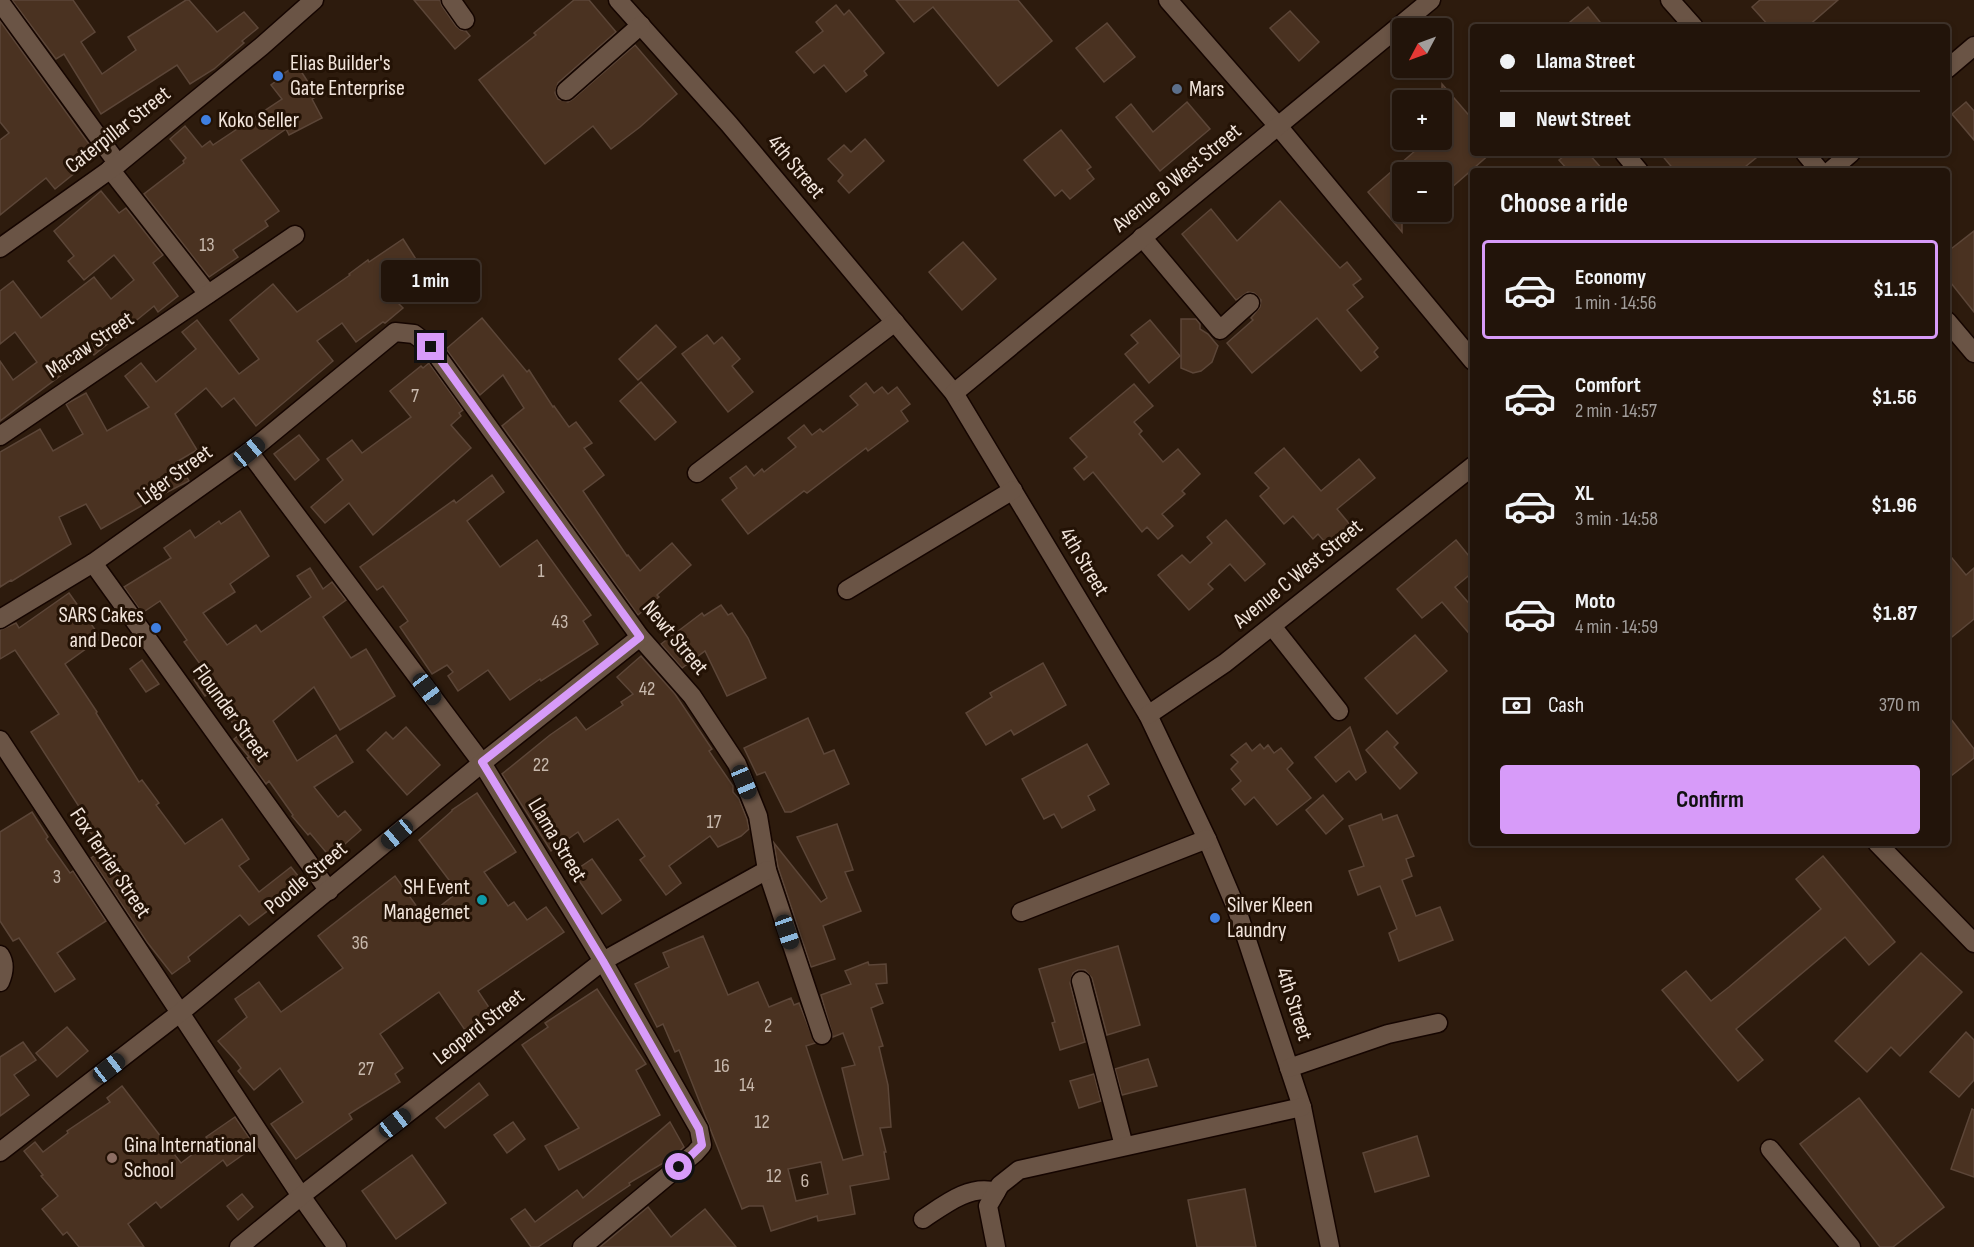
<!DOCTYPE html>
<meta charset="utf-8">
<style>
:root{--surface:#22140a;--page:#2a1d13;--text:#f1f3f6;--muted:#a29e9c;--line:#3f332b;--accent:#d79bf9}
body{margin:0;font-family:"Sofia Sans Condensed",sans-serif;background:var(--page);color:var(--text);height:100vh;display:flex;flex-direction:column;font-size:22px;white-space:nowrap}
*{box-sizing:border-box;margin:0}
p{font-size:20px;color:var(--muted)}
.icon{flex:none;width:33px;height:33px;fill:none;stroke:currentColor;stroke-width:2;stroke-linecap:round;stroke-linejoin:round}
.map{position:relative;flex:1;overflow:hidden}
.panel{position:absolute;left:1470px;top:168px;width:480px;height:678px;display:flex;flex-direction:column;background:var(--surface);border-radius:6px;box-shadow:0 3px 9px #0003,0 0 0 2px var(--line)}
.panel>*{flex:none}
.hud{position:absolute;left:1470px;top:24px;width:480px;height:132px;border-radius:6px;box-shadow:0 3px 9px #0003,0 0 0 2px var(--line);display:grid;align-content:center;height:132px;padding:0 30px;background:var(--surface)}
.needle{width:39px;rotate:229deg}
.buttons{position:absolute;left:1392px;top:18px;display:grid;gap:12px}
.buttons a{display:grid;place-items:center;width:60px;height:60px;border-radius:6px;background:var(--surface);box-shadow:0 3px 9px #0003,0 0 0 2px var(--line);font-size:30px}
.end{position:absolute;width:27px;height:27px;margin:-14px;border:8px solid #d79bf9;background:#111;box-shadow:0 0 0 3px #111}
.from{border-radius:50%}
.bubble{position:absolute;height:42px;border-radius:6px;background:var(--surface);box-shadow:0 3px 9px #0003,0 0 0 2px var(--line);font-size:20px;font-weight:700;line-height:42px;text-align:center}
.car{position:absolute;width:18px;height:36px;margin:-18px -9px;border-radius:8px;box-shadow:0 0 4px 2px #0007;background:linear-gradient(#222 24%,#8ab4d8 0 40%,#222 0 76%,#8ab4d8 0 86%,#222 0)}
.hud b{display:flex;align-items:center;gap:21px;height:57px;font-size:22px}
.hud b+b{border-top:2px solid var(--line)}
.hud i{width:15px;height:15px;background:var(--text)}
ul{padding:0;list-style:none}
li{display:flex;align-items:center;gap:18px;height:99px;margin:0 12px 9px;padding:0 18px;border:3px solid transparent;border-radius:6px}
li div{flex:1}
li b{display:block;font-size:22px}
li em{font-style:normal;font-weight:700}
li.on{border-color:var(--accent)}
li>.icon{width:54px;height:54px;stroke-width:1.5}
h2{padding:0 30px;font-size:27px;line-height:72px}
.pay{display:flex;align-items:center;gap:15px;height:66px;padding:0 30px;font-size:22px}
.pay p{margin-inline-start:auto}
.cta{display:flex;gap:12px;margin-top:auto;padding:12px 30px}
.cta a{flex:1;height:69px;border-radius:6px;background:var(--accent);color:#111;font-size:24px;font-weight:700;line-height:69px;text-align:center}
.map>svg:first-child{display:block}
</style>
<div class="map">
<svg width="1974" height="1247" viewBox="0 0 1974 1247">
<rect width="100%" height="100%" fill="#2d1b0d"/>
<g fill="#4a3221" stroke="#5c4638" stroke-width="1.5" fill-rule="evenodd">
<path d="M12,0h61l22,32 -14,10 21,32 34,-24 -8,-13 58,-37h3l28,32 27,-20 14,16 -16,13 2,2 -30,26 -24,15 -13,-19 -76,49 -37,-60 -8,5z"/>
<path d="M414,0h26l2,6 14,20 5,4 5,1 4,5 -15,13z"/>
<path d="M574,0h15l27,32 -58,51 -3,10 3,6 10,3 5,-3 62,-54 42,49 -37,33 -29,22 -18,-23 -48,38 -66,-84 57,-45 -2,-2z"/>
<path d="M896,0h122l34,41 -54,45 -65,-79 -19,15z"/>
<path d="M1760,0h78l-31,27h-37l-18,-20z"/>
<path d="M836,5l8,10 5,-5 35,43 -20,18 3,4 -21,17 -22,-27 -10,8 -18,-21 27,-21 -7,-9z"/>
<path d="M1588,7l16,20h-40z"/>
<path d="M1290,11l29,31 -20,19 -29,-33z"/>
<path d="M0,21l97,134 -42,34 -9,-11 -46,37v-75l9,-7 -9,-11z"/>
<path d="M1107,23l28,34 -31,25 -28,-34z"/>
<path d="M297,65l20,31 -5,3 10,19 -33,17 -3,-6 -45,31 38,51 -14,10 3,5 -35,24 5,7 -29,20 -65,-83 40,-31 -1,-2 3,-3 -16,-19 15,-13 17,21 8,-6 3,4 69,-46 -11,-14 13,-10 -1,-1z"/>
<path d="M1442,84l31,36v33h18l-41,36 -8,-9v-8h-40v60l-34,-40 48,-42 -9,-10h35z"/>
<path d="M1187,102l23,27 -50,42 -44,-54 15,-13 22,28z"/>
<path d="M1966,102l8,9v29l-22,-26z"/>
<path d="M1061,130l30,37 -4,3 7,9 -24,20 -8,-9 -7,6 -31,-36z"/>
<path d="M865,139l19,22 -35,32 -11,-12 5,-6 -15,-16 16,-14 7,7z"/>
<path d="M1568,153h20l16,18h-35l-10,-11z"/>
<path d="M1660,153h102l-22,18h-65z"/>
<path d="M101,191l18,22 7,-5 37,47 -10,8 25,33 -20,16 -4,-6 -60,49 -2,-3 -92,69v-60l13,19 24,-18 -22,-30 -15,12v-53l13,-10 28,37 53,-41 17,22 23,-19 -20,-25 -30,25 -16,-19 6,-5 -20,-25z"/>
<path d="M1280,201l60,67 7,-6 14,17 -8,6 10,12 -16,13 31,38 -4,4 4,5 -17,14 -44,-53 -65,55 -25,-30 26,-23 -2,-2 9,-11 1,-7 -7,-7 -6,-1 -12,8 -54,-66 29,-25 26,32z"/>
<path d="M1974,231v81l-27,-34v-26z"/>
<path d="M403,239l27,42 -33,21 6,6 -18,15 -2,-1 -27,20 -14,-19 -25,18 16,20 -77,65 -22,-28 -12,9 -16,-19 -31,26 22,36 -19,11 11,20 -41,21 -47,27 -15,-25 -27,13 12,27 -59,37 -1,-1 -11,7v-135l40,-23 13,22 30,-17 -17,-30 20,-11 21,38 42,-24 -24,-31 16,-13 15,19 40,-33 -14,-17 15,-12 42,54 20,-15 -29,-39 43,-36 24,28 53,-37 -1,-1 19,-14 1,2z"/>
<path d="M963,242l33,37 -34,31 -33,-38z"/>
<path d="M482,318l45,54 2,-2 24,37 1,-1 15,21 7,-5 16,21 -8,5 20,27 -21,16 44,65 1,-1 12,16 32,-28 19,22 -34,30 2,2 -21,18 -136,-189 22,-18 -21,-33 -23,20 -34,-46z"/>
<path d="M1181,319h15l4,5v5l8,5 10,12 -6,16 -11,9 -8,2 -12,-5z"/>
<path d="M1150,320l30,36 -31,27 -24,-29 13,-11 -7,-8z"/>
<path d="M656,325l20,22 -38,33 -19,-21z"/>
<path d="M707,335l7,9 8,-7 18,22 -8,7 21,26 -25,20 -46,-58z"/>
<path d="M429,363l34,47 -4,3 2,3 -10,9 20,23 -98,87 -24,-32 -24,20 -14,-16 32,-27 -16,-21 25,-19 10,13 49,-36 -21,-26 31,-25 2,2z"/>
<path d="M641,382l35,40 -21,18 -35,-39z"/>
<path d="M866,383l8,10 8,-6 6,7 9,-7 13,17 -9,7 7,10 -40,30 -2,-3 -59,45 -3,-2 -56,43 -26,-34 15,-12 -7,-10 16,-12 8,10 8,-7 2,3 32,-25 -8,-9 16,-13 8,10 8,-6 3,3 35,-27 -8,-9z"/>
<path d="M1134,384l19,22 -19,16 8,9 -3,3 24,28 15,-13 22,25 -18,17 3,3 -23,20 11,12 -15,13 -11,-12 -5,5 -49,-60 -9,8 -10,-12 13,-11 -17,-19z"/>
<path d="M299,435l20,25 -24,20 -21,-26z"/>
<path d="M1284,448l37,43 38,-32 16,19 -38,31 15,18 -23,20 -11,-13 -5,5 -20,-23 -9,8 -24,-28 9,-8 -14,-15z"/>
<path d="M492,475l12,17 -37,29 33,46 37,-27 54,75 -8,6 15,23 -57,37 -1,-2 -30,21 -22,-30 -30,21 -10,-15 5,-4 -6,-7 -15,9 -32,-47 8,-6 -25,-35 -6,4 -17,-23 94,-67 2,3z"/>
<path d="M240,511l29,45 -39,28 5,8 -32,21 24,32 29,-20 5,7 50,-35 -14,-21 13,-8 13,21 9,-7 14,18 -23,17 28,41 15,-9 29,47 -55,34 -26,-43 -41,34 24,40 39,-26 17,27 -39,25 24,30 7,-6 16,19 -31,27 -20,-24 -2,2 -16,-19 1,-1 -24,-34 -3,3 -19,-26 2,-1 -15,-18 6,-5 -28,-42 -7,4 -11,-16 12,-8 -22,-30 3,-2 -27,-39 -18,12 -18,-26 47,-29 -7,-10 26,-18 5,8 24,-17 2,3z"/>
<path d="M1226,520l39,44 -20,17 -15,-17 -22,20 5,5 -24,21 -31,-35 24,-20 8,8 22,-20 -5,-6z"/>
<path d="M1456,540l17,21v11l-18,15 18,21v30l-31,-36 -20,16 -25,-29z"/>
<path d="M1947,552l19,23 8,-7v51l-27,22z"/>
<path d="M69,593l32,45 -36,26 32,48 -1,1 43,69 3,-2 17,23 -3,2 29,39 37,-25 27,40 -10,7 20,26 32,-25 13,16 -55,42 -9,-10 -52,42 2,4 -18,13 -25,-32 -56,-84 12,-8 -20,-28 4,-3 -56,-87 28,-18 -44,-64 -15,9v-29l16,-7 3,5z"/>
<path d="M721,605l7,10 4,-2 16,25 18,40 -39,18 -22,-45 -23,17 -21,-24 41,-31 2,3z"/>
<path d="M1415,635l32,36 -50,43 -32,-36z"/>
<path d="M641,656l34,38 37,55 -3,2 24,35v6l6,7 8,20 2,10 -8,7 -23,11 -8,-11 -41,30 12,17 -15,12 -26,-35 5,-4 -27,-37 -34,23 -6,-10 -27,19 -49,-77 48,-39 26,-18 10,13 37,-25 -2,-3 12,-8 -16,-17z"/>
<path d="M142,660l17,24 -13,8 -16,-23z"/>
<path d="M1043,663l23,42 -52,30 -3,-5 -25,15 -20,-32 26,-16 -2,-4z"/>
<path d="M1947,714l27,35v9l-27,21z"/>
<path d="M808,718l16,36 10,-4 15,34 -58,28h-6l-20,-40 -8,3 -13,-27z"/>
<path d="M406,727l34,38 -33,30 -40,-45 19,-18 7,7z"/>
<path d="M1350,727l16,45 -10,8 -7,-9 -13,11 -21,-25z"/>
<path d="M1387,731l11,12 -4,4 23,26 -17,16 -34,-39z"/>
<path d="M1246,743l6,8 8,-7 4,5 4,-4 6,8 7,-5 12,15 -6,6 24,29 -34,27 -23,-28 -9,8 -13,-16 9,-8 -10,-12 7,-7 -7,-7z"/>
<path d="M1087,744l22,40 -21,12 7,14 -33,18 -8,-14 -10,5 -22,-40z"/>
<path d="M477,793l39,59 -32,20 24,34 6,-4 13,18 19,-13 18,25 -86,59 16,24 -27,18 -28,-41 -59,42 23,34 -8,6 5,8 -51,32 3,5 -56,40 -25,-35 32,-22 -23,-34 -26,22 -16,-19 3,-3 -5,-7 -18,-20 29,-24 -12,-18 24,-17 22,30 62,-44 -25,-32 77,-60 30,42 33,-26 -39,-52 33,-29v-1z"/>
<path d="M1323,795l20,24 -17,15 -20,-24z"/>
<path d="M32,812l16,25 -2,2 24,34 3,-2 33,50 -49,32 18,26 -20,13 -36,-54 -6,3 -13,-20v-89z"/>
<path d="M1381,814l2,6 14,-5 17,41 -8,3 6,17 -10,4 14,36 24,-9 13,33 -54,21 -10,-28 8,-4 -17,-43 -22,9 -9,-24 15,-5 -15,-40z"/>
<path d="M837,824l16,46 -8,2 16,39 -38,15 12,33 -24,8 -33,-100 -4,-24 47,59 6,-4 -30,-61z"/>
<path d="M1823,856l72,86 -26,23 -24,-28 -109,92 27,31 -25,21 -76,-91 24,-19 25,30 18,-14 92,-78 -25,-30z"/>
<path d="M592,859l29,41 -19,14 -29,-42z"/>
<path d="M703,936l25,59 30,-13 11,25 22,-9 3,7 5,-2 16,40 -9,3 37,114 20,-5 -21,-87 13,-3 -12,-32 -10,4 -12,-42 30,-11 -6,-13 23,-9 1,3 17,-1 1,19 -11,1 7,19 -12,5 12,38 -4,1 9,38 3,42 -11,1 6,24h-2l5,27 -39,7 5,28 -37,7 -1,-5 -46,15 -8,-25h-14l-7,3 -63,-159 -4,2 -12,-28 -6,3 -22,-43 34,-17 -6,-14zM821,1162l7,32 -32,7 -8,-32z"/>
<path d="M1118,946l22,79 -33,10 -15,-57 -7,-8h-7l-5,3 -3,10 15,59 -25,8 -8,-27 3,-1 -16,-53z"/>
<path d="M1921,953l41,39 -62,64 -9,-9 -24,25 -32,-31z"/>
<path d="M597,989l49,75 -10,6 24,45 -101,55 -14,-24 34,-18 -57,-83 26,-18 -3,-4z"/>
<path d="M67,1027l21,24 -31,26 -21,-24z"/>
<path d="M1966,1032l8,8v40l-15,17 -29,-25z"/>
<path d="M23,1042l13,18 -22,15 15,20 -29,21v-59z"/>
<path d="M1148,1059l9,27 -35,9 -7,-26z"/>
<path d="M1094,1074l7,27 -22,7 -9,-27z"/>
<path d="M479,1083l9,12 -43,33 -9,-10z"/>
<path d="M122,1086l59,77 29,-22 -4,-4 29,-20 20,29 -28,20 -4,-6 -62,48 -5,-6 -28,22 16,23h-65l-12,-15 -4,3 -21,-26 16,-13 -17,-20 2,-1 -19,-24 11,-9 8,10 25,-19 -1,-2 43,-29 -3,-4z"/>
<path d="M1859,1098l85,109 -51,40h-13l-80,-103z"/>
<path d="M1972,1109l2,1v67l-23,-8z"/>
<path d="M513,1122l12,17 -18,14 -13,-18z"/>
<path d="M670,1122l14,25 -12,11 -43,25 1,2 -92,62h-7l-20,-28 14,-10 10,13 42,-32 6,8z"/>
<path d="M1417,1136l12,40 -54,16 -12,-39z"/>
<path d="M412,1155l34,48 -50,36 -34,-48z"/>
<path d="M1245,1189l11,58h-59l-9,-47z"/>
<path d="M242,1194l11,13 -15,13 -11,-14z"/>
<path d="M648,1207l23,30 34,-28 31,38h-136z"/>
</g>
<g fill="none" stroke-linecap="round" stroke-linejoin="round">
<g stroke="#150500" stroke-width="21">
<g id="minor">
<path d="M451,0l14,20"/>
<path d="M618,0l111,124 225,269 194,322 59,124 30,71 65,197 28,140"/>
<path d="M1168,0l110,126 195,235"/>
<path d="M1670,0l24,27"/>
<path d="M0,2l118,162"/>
<path d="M1947,69l27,-23"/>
<path d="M566,91l75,-66"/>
<path d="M1624,153l15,18"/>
<path d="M1805,153l15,18"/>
<path d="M110,169l98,125"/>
<path d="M1830,171l21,-18"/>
<path d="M1142,237l78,93 30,-27"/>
<path d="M0,248l118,-84 144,-118 52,-46"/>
<path d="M1947,321l27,32"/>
<path d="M954,393l477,-393"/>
<path d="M0,436l295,-201"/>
<path d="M249,452l233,311 121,198 96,168 3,16 -7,8 -113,94"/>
<path d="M697,473l198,-151"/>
<path d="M93,563l236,328"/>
<path d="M847,590l166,-100"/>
<path d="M0,619l93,-56 156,-111 146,-120 19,2 17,13 209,290 52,59 45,68 21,52 9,54 55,165"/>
<path d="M1272,626l67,85"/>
<path d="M1148,715l77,-52 248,-197"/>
<path d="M0,740l301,456 36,51"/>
<path d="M1877,843l97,100"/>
<path d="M1021,912l186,-73"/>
<path d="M0,955c6,9 4,18 0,27"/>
<path d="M1081,981l43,165"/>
<path d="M1289,1068l99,-34 50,-11"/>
<path d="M1770,1149l81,98"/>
<path d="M0,1152l181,-140 301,-249 158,-126"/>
<path d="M923,1219c21,-14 47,-35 73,-27"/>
<path d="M239,1247l62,-51 302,-235 164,-91"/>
<path d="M996,1247l-8,-41 12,-21 19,-15 283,-63"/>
</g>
</g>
<use href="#minor" stroke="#6a5445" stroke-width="18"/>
</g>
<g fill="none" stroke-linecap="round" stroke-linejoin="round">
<path stroke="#d79bf9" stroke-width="8" d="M431,347l209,290 -158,125 121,199 96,168 3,16 -23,22"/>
</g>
<g fill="#3f7fe0" stroke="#231205" stroke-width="2">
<circle cx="278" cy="76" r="6"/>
<circle cx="206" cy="120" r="6"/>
<circle cx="156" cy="628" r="6"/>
<circle cx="1215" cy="918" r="6"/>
</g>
<circle fill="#5c6f8a" stroke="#231205" stroke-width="2" cx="1177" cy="89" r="6"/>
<circle fill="#0f9aa8" stroke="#231205" stroke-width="2" cx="482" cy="900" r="6"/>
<circle fill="#8d6e63" stroke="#231205" stroke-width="2" cx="112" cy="1158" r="6"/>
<g text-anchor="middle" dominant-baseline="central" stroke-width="6" stroke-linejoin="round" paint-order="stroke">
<g font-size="20" fill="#c7b8ac">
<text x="207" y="245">13</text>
<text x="415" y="396">7</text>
<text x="541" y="571">1</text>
<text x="560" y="622">43</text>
<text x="647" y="689">42</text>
<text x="541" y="765">22</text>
<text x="714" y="822">17</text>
<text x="57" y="877">3</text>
<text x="360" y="943">36</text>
<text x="768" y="1026">2</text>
<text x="722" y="1066">16</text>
<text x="366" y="1069">27</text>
<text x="747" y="1085">14</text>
<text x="762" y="1122">12</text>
<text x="774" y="1176">12</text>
<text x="805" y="1181">6</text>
</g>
<g font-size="22" fill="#f1e4db" stroke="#231205" text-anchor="start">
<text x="290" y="63">Elias Builder's<tspan x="290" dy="25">Gate Enterprise</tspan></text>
<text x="1189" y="89">Mars</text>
<text x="218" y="120">Koko Seller</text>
<text x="144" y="615" text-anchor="end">SARS Cakes<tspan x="144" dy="25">and Decor</tspan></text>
<text x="470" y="887" text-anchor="end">SH Event<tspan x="470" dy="25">Managemet</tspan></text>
<text x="1227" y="905">Silver Kleen<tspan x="1227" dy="25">Laundry</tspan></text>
<text x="124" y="1145">Gina International<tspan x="124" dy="25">School</tspan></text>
</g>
<g font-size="22" fill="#f1e4db" stroke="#231205">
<text transform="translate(118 130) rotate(-38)">Caterpillar Street</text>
<text transform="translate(796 167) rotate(50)">4th Street</text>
<text transform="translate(1177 178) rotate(-39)">Avenue B West Street</text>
<text transform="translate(90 345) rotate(-34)">Macaw Street</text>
<text transform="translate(175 475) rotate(-36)">Liger Street</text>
<text transform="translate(1084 562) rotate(59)">4th Street</text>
<text transform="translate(1298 574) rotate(-39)">Avenue C West Street</text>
<text transform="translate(675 638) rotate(50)">Newt Street</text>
<text transform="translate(231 713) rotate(54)">Flounder Street</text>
<text transform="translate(557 840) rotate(59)">Llama Street</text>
<text transform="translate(110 863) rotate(56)">Fox Terrier Street</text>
<text transform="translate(306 878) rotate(-40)">Poodle Street</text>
<text transform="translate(1294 1004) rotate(72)">4th Street</text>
<text transform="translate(479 1027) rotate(-38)">Leopard Street</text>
</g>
</g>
</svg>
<div class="buttons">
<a><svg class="needle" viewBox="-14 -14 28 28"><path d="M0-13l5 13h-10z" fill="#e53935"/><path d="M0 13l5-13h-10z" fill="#a29e9c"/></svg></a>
<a>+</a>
<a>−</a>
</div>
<i class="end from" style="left:679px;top:1167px"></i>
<i class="end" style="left:431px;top:347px"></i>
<div class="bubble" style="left:381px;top:260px;width:99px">1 min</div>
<i class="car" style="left:249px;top:452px;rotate:50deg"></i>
<i class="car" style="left:427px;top:689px;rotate:143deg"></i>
<i class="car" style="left:744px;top:782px;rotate:157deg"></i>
<i class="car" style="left:397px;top:834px;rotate:230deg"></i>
<i class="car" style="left:787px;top:932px;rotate:161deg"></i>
<i class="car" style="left:109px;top:1068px;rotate:52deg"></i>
<i class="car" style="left:395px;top:1123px;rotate:52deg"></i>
<div class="hud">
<b><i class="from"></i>Llama Street</b>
<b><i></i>Newt Street</b>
</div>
<section class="panel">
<h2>Choose a ride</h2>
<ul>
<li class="on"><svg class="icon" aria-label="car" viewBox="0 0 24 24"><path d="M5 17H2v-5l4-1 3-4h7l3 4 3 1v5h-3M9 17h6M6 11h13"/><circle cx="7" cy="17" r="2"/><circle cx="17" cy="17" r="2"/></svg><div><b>Economy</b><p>1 min · 14:56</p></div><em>$1.15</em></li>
<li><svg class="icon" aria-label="car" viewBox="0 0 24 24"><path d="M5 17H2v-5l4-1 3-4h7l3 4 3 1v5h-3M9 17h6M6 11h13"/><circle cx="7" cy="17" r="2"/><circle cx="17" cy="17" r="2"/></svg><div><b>Comfort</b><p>2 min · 14:57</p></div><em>$1.56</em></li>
<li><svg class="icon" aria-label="car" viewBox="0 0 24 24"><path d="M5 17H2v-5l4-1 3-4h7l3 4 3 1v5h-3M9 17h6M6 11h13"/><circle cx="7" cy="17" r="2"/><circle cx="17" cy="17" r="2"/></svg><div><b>XL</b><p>3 min · 14:58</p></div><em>$1.96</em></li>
<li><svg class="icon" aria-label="car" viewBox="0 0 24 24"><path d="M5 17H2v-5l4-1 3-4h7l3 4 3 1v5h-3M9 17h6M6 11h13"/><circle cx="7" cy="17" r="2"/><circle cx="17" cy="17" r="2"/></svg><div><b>Moto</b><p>4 min · 14:59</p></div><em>$1.87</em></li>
</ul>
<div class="pay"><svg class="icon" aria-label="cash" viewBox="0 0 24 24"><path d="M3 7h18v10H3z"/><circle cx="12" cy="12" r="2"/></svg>Cash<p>370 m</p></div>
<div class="cta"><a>Confirm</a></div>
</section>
</div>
